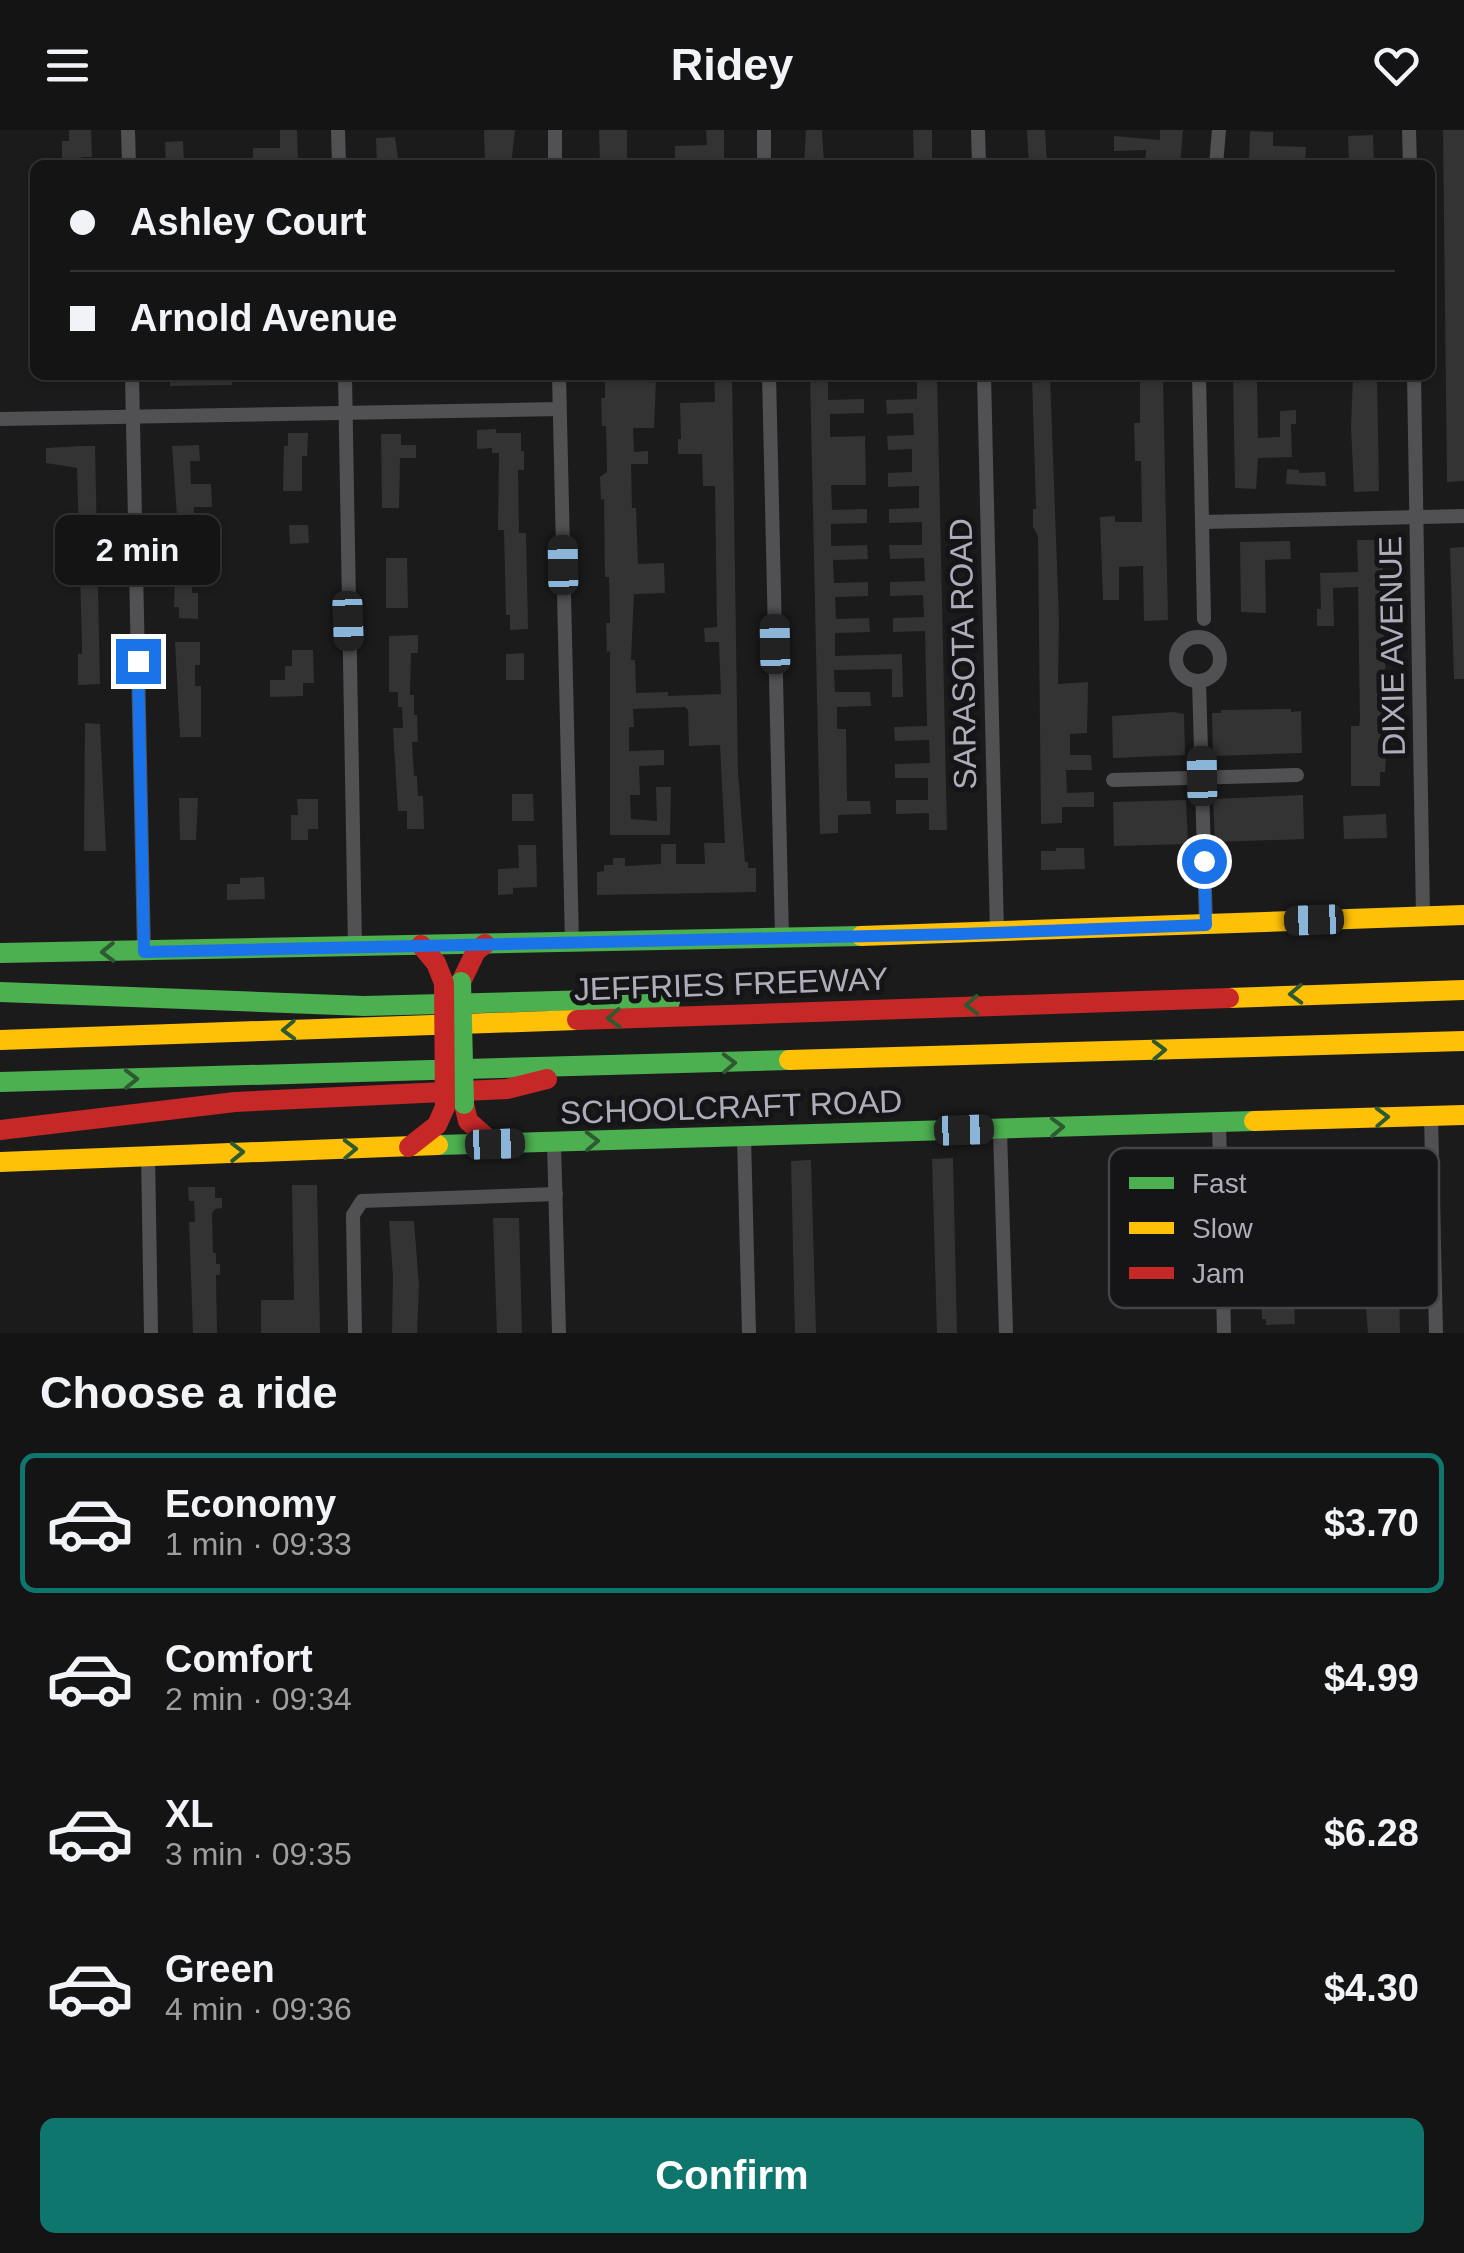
<!DOCTYPE html>
<meta charset="utf-8">
<style>
:root{--surface:#141414;--page:#212122;--text:#f1f3f6;--muted:#9d9ea0;--line:#333334;--accent:#0f766e}
body{margin:0;font-family:Helvetica,sans-serif;background:var(--page);color:var(--text);height:100vh;display:flex;flex-direction:column;font-size:38px;white-space:nowrap}
*{box-sizing:border-box;margin:0}
p{font-size:32px;color:var(--muted)}
.icon{flex:none;width:55px;height:55px;fill:none;stroke:currentColor;stroke-width:2;stroke-linecap:round;stroke-linejoin:round}
.map{position:relative;height:1203px;overflow:hidden}
.panel{display:flex;flex-direction:column;background:var(--surface);flex:1}
.panel>*{flex:none}
.top-card{position:absolute;left:30px;top:30px;width:1405px;height:220px;border-radius:15px;box-shadow:0 2px 8px #0004,0 0 0 2px var(--line);display:grid;align-content:center;height:220px;padding:0 40px;background:var(--surface)}
.end{position:absolute;width:45px;height:45px;margin:-22px;border:12px solid #1a73e8;background:#fff;box-shadow:0 0 0 5px #fff}
.from{border-radius:50%}
.bubble{position:absolute;height:70px;border-radius:15px;background:var(--surface);box-shadow:0 2px 8px #0004,0 0 0 2px var(--line);font-size:32px;font-weight:700;line-height:70px;text-align:center}
.car{position:absolute;width:30px;height:60px;margin:-30px -15px;border-radius:12px;box-shadow:0 0 8px 2px #0007;background:linear-gradient(#222 24%,#8ab4d8 0 40%,#222 0 76%,#8ab4d8 0 86%,#222 0)}
.top-card b{display:flex;align-items:center;gap:35px;height:95px;font-size:38px}
.top-card b+b{border-top:2px solid var(--line)}
.top-card i{width:25px;height:25px;background:var(--text)}
ul{padding:0;list-style:none}
li{display:flex;align-items:center;gap:30px;height:140px;margin:0 20px 15px;padding:0 20px;border:5px solid transparent;border-radius:15px}
li div{flex:1}
li b{display:block;font-size:38px}
li em{font-style:normal;font-weight:700}
li.selected{border-color:var(--accent)}
li>.icon{width:90px;height:90px;stroke-width:1.5}
h2{padding:0 40px;font-size:45px;line-height:120px}
.button{display:flex;gap:20px;margin-top:auto;padding:20px 40px}
.button a{flex:1;height:115px;border-radius:15px;background:var(--accent);color:#fff;font-size:40px;font-weight:700;line-height:115px;text-align:center}
header{display:flex;justify-content:space-between;align-items:center;height:130px;padding:0 40px;background:var(--surface);font-size:45px;font-weight:700}
.map>svg:first-child{display:block}
</style>
<header><svg class="icon" aria-label="menu" viewBox="0 0 24 24"><path d="M4 6h16M4 12h16M4 18h16"/></svg>Ridey<svg class="icon" aria-label="heart" viewBox="0 0 24 24"><path d="M12 20l-8-8c-3-5 5-10 8-4 3-6 11-1 8 4z"/></svg></header>
<div class="map">
<svg width="1464" height="1203" viewBox="0 0 1464 1203">
<rect width="100%" height="100%" fill="#1b1b1b"/>
<g fill="#333">
<path d="M69,0h22l1,27h-11v8h-19v-24h7z"/>
<path d="M280,0h17l1,32 -45,1v-15h27z"/>
<path d="M484,0h31l-4,35 -26,-1z"/>
<path d="M599,0h28v35h-27z"/>
<path d="M706,0h18v35h-18v-5l-31,1v-15l32,-1z"/>
<path d="M806,0h16l2,35h-20z"/>
<path d="M913,0h19v35h-18z"/>
<path d="M1027,0h18l2,35h-18z"/>
<path d="M1160,0h23l-3,35h-35l1,-15 -32,1v-15l46,4z"/>
<path d="M1443,0h21v351l-17,1z"/>
<path d="M1250,1l23,1v14l33,1 -1,18 -16,-1v-5h-40z"/>
<path d="M1373,5l1,30h-25l-1,-29z"/>
<path d="M395,7l4,28h-22l-1,-27z"/>
<path d="M183,11l1,24h-18l-1,-23z"/>
<path d="M170,245h62v10l-62,1z"/>
<path d="M605,245l51,3 -2,50h-21l1,24 14,-1v13h-17l1,44h4l2,56 26,-1 1,30 -31,1 -3,66h4l1,33 32,-1v4l53,-2 -2,-52h-14l-1,-14 13,-1 -2,-141h-12l-1,-32h-24v-15h3l-1,-36 35,-1 -1,-27h18l6,398 7,89h3v6h8v24l-159,3v-23l7,-1v-6h9v-7h12v8l36,-2v-20h15v20h29l-1,-21h21l-5,-98 -31,1 -1,-36 -3,-3 -52,2 1,18h-5v24l35,-1v15l-25,1 1,29h-10l1,24 26,2 -1,-34h15l-1,48h-60v-184l-3,1 -1,-29h4l-1,-46h-4l-1,-78 -3,1 -1,-23 7,-5 -1,-46h-4l-1,-28h4z"/>
<path d="M810,245h18v25l36,-1v14l-34,1v23l35,-1 1,49h-35l1,25 35,-1v14l-36,1v22l36,-1 1,14 -35,1 1,23 34,-1v14l-33,1 1,22 33,-1 1,14 -35,1v23l67,-2 1,43h-11v-28l-58,1 1,22h35l1,14 -34,1v22h9l1,72h23l1,13 -33,1v18l-18,1z"/>
<path d="M917,245h20l10,455h-18v-17l-33,1v-14h32v-22h-33v-14l35,-1 -1,-23 -34,1 -1,-14 33,-1 -2,-95 -32,1v-14l31,-1 -1,-22 -33,1v-14l35,-1 -1,-23 -34,1 -1,-14h33v-23l-33,1v-14l30,-1v-22l-31,1v-14l24,-1v-23l-24,1 -1,-14 27,-1 -1,-22 -26,1 -1,-14 31,-1z"/>
<path d="M1032,245h18l9,245 -1,64 30,-2 -1,51 -17,1v21h21l1,15h-26l1,23 27,-1v15h-32v16l-21,1 -3,-288 -5,-9v-18h3z"/>
<path d="M1233,245h24l1,63 22,-1v-26l16,-1v14h-5l1,33 -34,1 -2,31 -21,-1z"/>
<path d="M1353,245h24l2,116 -25,1 -3,-66z"/>
<path d="M1163,249l5,241 -24,1 -1,-55 -24,1v33h-16l-3,-83 15,-1v6h27l-1,-61h-6l-1,-38h6v-43z"/>
<path d="M496,299v4h25v18h3v19h-6l1,63h7l2,96 -18,1v-15h-4l-2,-85h-6l1,-77h-7v-5l-15,1v-19z"/>
<path d="M288,303h20l-1,23h-5v35h-19l1,-45h4z"/>
<path d="M381,304h20v11h15v13h-16l-1,50h-17z"/>
<path d="M199,315l1,16h-10l1,23h20l1,23h-18l-1,37h-14l-7,-98z"/>
<path d="M82,316h13l5,238 -22,1v-31h4v-12l-5,-174 -31,-5v-15z"/>
<path d="M1287,339l12,1v3l26,-1 1,14 -40,-2z"/>
<path d="M289,395h19l1,18 -19,1z"/>
<path d="M1357,410h25l5,201 -2,31h-5v14h-29v-60h8l1,-5 -2,-134 -25,1 1,38h-17v-17h4l-1,-36 38,-1z"/>
<path d="M1290,411l1,18 -26,1 1,53 -25,-1 -1,-70z"/>
<path d="M1464,417v132h-10l-4,-131z"/>
<path d="M386,428h21l1,50h-22z"/>
<path d="M175,444h17v19h6v26l-19,-1v-11h-5z"/>
<path d="M418,505v18h-7l-1,42h4v20h3l1,27h-6l2,34h3l1,20h5l1,33h-17v-18h-9l-5,-83h10l-1,-21h-4v-15h-9v-56z"/>
<path d="M175,512h25v23h-5v21h6v51h-21z"/>
<path d="M292,520h21l1,33h-11v13l-33,1v-17h15v-14h7z"/>
<path d="M524,523v27h-18v-26z"/>
<path d="M1291,579v3l10,-1 1,42 -89,3 -1,-43h9v-3z"/>
<path d="M1174,582l10,2 1,41 -72,3 -1,-42z"/>
<path d="M85,593l15,1 6,127h-22z"/>
<path d="M512,664h21l1,27h-22z"/>
<path d="M1303,665l1,44 -89,3 -2,-43z"/>
<path d="M179,668h19l-2,42h-16z"/>
<path d="M297,669h21v30h-10v11h-17v-25h7z"/>
<path d="M1186,670l2,44 -74,2 -1,-44z"/>
<path d="M1386,684l1,24 -43,1 -1,-23z"/>
<path d="M518,715h18l1,42 -24,1v6l-15,1v-26l21,-1z"/>
<path d="M1056,718h28l1,21 -44,1v-19h15z"/>
<path d="M264,747l1,22 -38,1v-16h13v-6z"/>
<path d="M953,1028l4,175h-20l-5,-174z"/>
<path d="M811,1030l5,173h-21l-4,-172z"/>
<path d="M1396,1036l4,167h-32l-6,-79 -1,-87z"/>
<path d="M1289,1043l6,151 -29,1v-6h-4l-5,-145z"/>
<path d="M292,1055h25l3,148h-59v-33h33z"/>
<path d="M188,1057h27v11h7v10l-7,1 -3,4 1,40h3v11h4v11h-4l1,58h-24l-4,-111h6l-1,-21h-5z"/>
<path d="M493,1088h26l3,115h-25z"/>
<path d="M389,1091h25l5,65 -2,47h-25l1,-57z"/>
</g>
<g fill="none" stroke-linecap="round" stroke-linejoin="round">
<g stroke="#515154" stroke-width="14">
<path d="M128,0l1,35"/>
<path d="M338,0l1,35"/>
<path d="M555,0v35"/>
<path d="M764,0v35"/>
<path d="M978,0l1,35"/>
<path d="M1409,0l1,35"/>
<path d="M1216,35l3,-35"/>
<path d="M132,245l12,577"/>
<path d="M345,245l10,572"/>
<path d="M559,245l13,568"/>
<path d="M769,245l13,563"/>
<path d="M984,245l13,558"/>
<path d="M1199,245l5,244"/>
<path d="M1414,245l9,541"/>
<path d="M0,289l559,-10"/>
<path d="M1202,392l262,-6"/>
<circle cx="1198" cy="529" r="22"/>
<path d="M1199,551l7,244"/>
<path d="M1113,650l184,-5"/>
<path d="M1431,986l5,217"/>
<path d="M1219,992l5,211"/>
<path d="M1000,999l6,204"/>
<path d="M744,1007l5,196"/>
<path d="M554,1012l5,191"/>
<path d="M148,1024l3,179"/>
<path d="M355,1203l-2,-118 9,-14 194,-7"/>
</g>
<g stroke="#4caf50" stroke-width="20">
<path d="M0,823l861,-17"/>
<path d="M0,862l364,14 268,-7 38,3"/>
<path d="M0,952l789,-22"/>
<path d="M438,1015l816,-24"/>
</g>
<g stroke="#ffc107" stroke-width="20">
<path d="M861,806l603,-21"/>
<path d="M1229,868l235,-8"/>
<path d="M0,910l577,-20"/>
<path d="M789,930l675,-19"/>
<path d="M1254,991l210,-6"/>
<path d="M0,1032l438,-17"/>
</g>
<g stroke="#c62828" stroke-width="20">
<path d="M421,815l15,18 8,20"/>
<path d="M461,852l15,-31 9,-7"/>
<path d="M577,890l652,-22"/>
<path d="M464,974l4,17 27,24"/>
<path d="M0,1000l235,-28 272,-13 40,-10"/>
<path d="M409,1017l28,-22 8,-18"/>
</g>
<path stroke="#4caf50" stroke-width="20" d="M461,852l3,122"/>
<path stroke="#c62828" stroke-width="20" d="M444,853l1,124"/>
</g>
<defs><path id="oneway-chevron" d="M-2-3.5L2.5 0L-2 3.5" fill="none" stroke-width="1.6" stroke-linecap="round" stroke-linejoin="round" transform="scale(2.5)"/></defs>
<g stroke="#2e5a31">
<use href="#oneway-chevron" transform="translate(108 822) rotate(179)"/>
<use href="#oneway-chevron" transform="translate(1296 864) rotate(178)"/>
<use href="#oneway-chevron" transform="translate(972 875) rotate(178)"/>
<use href="#oneway-chevron" transform="translate(614 888) rotate(178)"/>
<use href="#oneway-chevron" transform="translate(289 900) rotate(178)"/>
<use href="#oneway-chevron" transform="translate(1159 920) rotate(-2)"/>
<use href="#oneway-chevron" transform="translate(729 933) rotate(-2)"/>
<use href="#oneway-chevron" transform="translate(131 949) rotate(-1)"/>
<use href="#oneway-chevron" transform="translate(1382 987) rotate(-2)"/>
<use href="#oneway-chevron" transform="translate(1057 997) rotate(-2)"/>
<use href="#oneway-chevron" transform="translate(592 1011) rotate(-2)"/>
<use href="#oneway-chevron" transform="translate(350 1019) rotate(-2)"/>
<use href="#oneway-chevron" transform="translate(237 1022) rotate(-1)"/>
</g>
<g fill="none" stroke-linecap="round" stroke-linejoin="round">
<path stroke="#1a73e8" stroke-width="12" d="M138,531l6,291 817,-18 245,-9 -2,-64"/>
</g>
<g text-anchor="middle" dominant-baseline="central" stroke-width="10" stroke-linejoin="round" paint-order="stroke">
<g font-size="32" fill="#adaeba" stroke="#151517">
<text transform="translate(1392 516) rotate(-91)">DIXIE AVENUE</text>
<text transform="translate(963 524) rotate(-91)">SARASOTA ROAD</text>
<text transform="translate(731 854) rotate(-2)">JEFFRIES FREEWAY</text>
<text transform="translate(731 977) rotate(-2)">SCHOOLCRAFT ROAD</text>
</g>
</g>
<rect x="1109" y="1018" width="330" height="160" rx="15" fill="#151517" stroke="#434348" stroke-width="2.5"/>
<rect x="1129" y="1047" width="45" height="12" fill="#4caf50"/>
<rect x="1129" y="1092" width="45" height="12" fill="#ffc107"/>
<rect x="1129" y="1137" width="45" height="12" fill="#c62828"/>
<g font-size="28" fill="#adaeba">
<text x="1192" y="1063">Fast</text>
<text x="1192" y="1108">Slow</text>
<text x="1192" y="1153">Jam</text>
</g>
</svg>
<i class="end from" style="left:1204px;top:731px"></i>
<i class="end" style="left:138px;top:531px"></i>
<div class="bubble" style="left:55px;top:385px;width:165px">2 min</div>
<i class="car" style="left:563px;top:435px;rotate:359deg"></i>
<i class="car" style="left:348px;top:491px;rotate:178deg"></i>
<i class="car" style="left:775px;top:514px;rotate:359deg"></i>
<i class="car" style="left:1202px;top:646px;rotate:359deg"></i>
<i class="car" style="left:1314px;top:790px;rotate:268deg"></i>
<i class="car" style="left:964px;top:1000px;rotate:88deg"></i>
<i class="car" style="left:495px;top:1014px;rotate:88deg"></i>
<div class="top-card">
<b><i class="from"></i>Ashley Court</b>
<b><i></i>Arnold Avenue</b>
</div>
</div>
<section class="panel">
<h2>Choose a ride</h2>
<ul>
<li class="selected"><svg class="icon" aria-label="car" viewBox="0 0 24 24"><path d="M5 17H2v-5l4-1 3-4h7l3 4 3 1v5h-3M9 17h6M6 11h13"/><circle cx="7" cy="17" r="2"/><circle cx="17" cy="17" r="2"/></svg><div><b>Economy</b><p>1 min · 09:33</p></div><em>$3.70</em></li>
<li><svg class="icon" aria-label="car" viewBox="0 0 24 24"><path d="M5 17H2v-5l4-1 3-4h7l3 4 3 1v5h-3M9 17h6M6 11h13"/><circle cx="7" cy="17" r="2"/><circle cx="17" cy="17" r="2"/></svg><div><b>Comfort</b><p>2 min · 09:34</p></div><em>$4.99</em></li>
<li><svg class="icon" aria-label="car" viewBox="0 0 24 24"><path d="M5 17H2v-5l4-1 3-4h7l3 4 3 1v5h-3M9 17h6M6 11h13"/><circle cx="7" cy="17" r="2"/><circle cx="17" cy="17" r="2"/></svg><div><b>XL</b><p>3 min · 09:35</p></div><em>$6.28</em></li>
<li><svg class="icon" aria-label="car" viewBox="0 0 24 24"><path d="M5 17H2v-5l4-1 3-4h7l3 4 3 1v5h-3M9 17h6M6 11h13"/><circle cx="7" cy="17" r="2"/><circle cx="17" cy="17" r="2"/></svg><div><b>Green</b><p>4 min · 09:36</p></div><em>$4.30</em></li>
</ul>
<div class="button"><a>Confirm</a></div>
</section>
